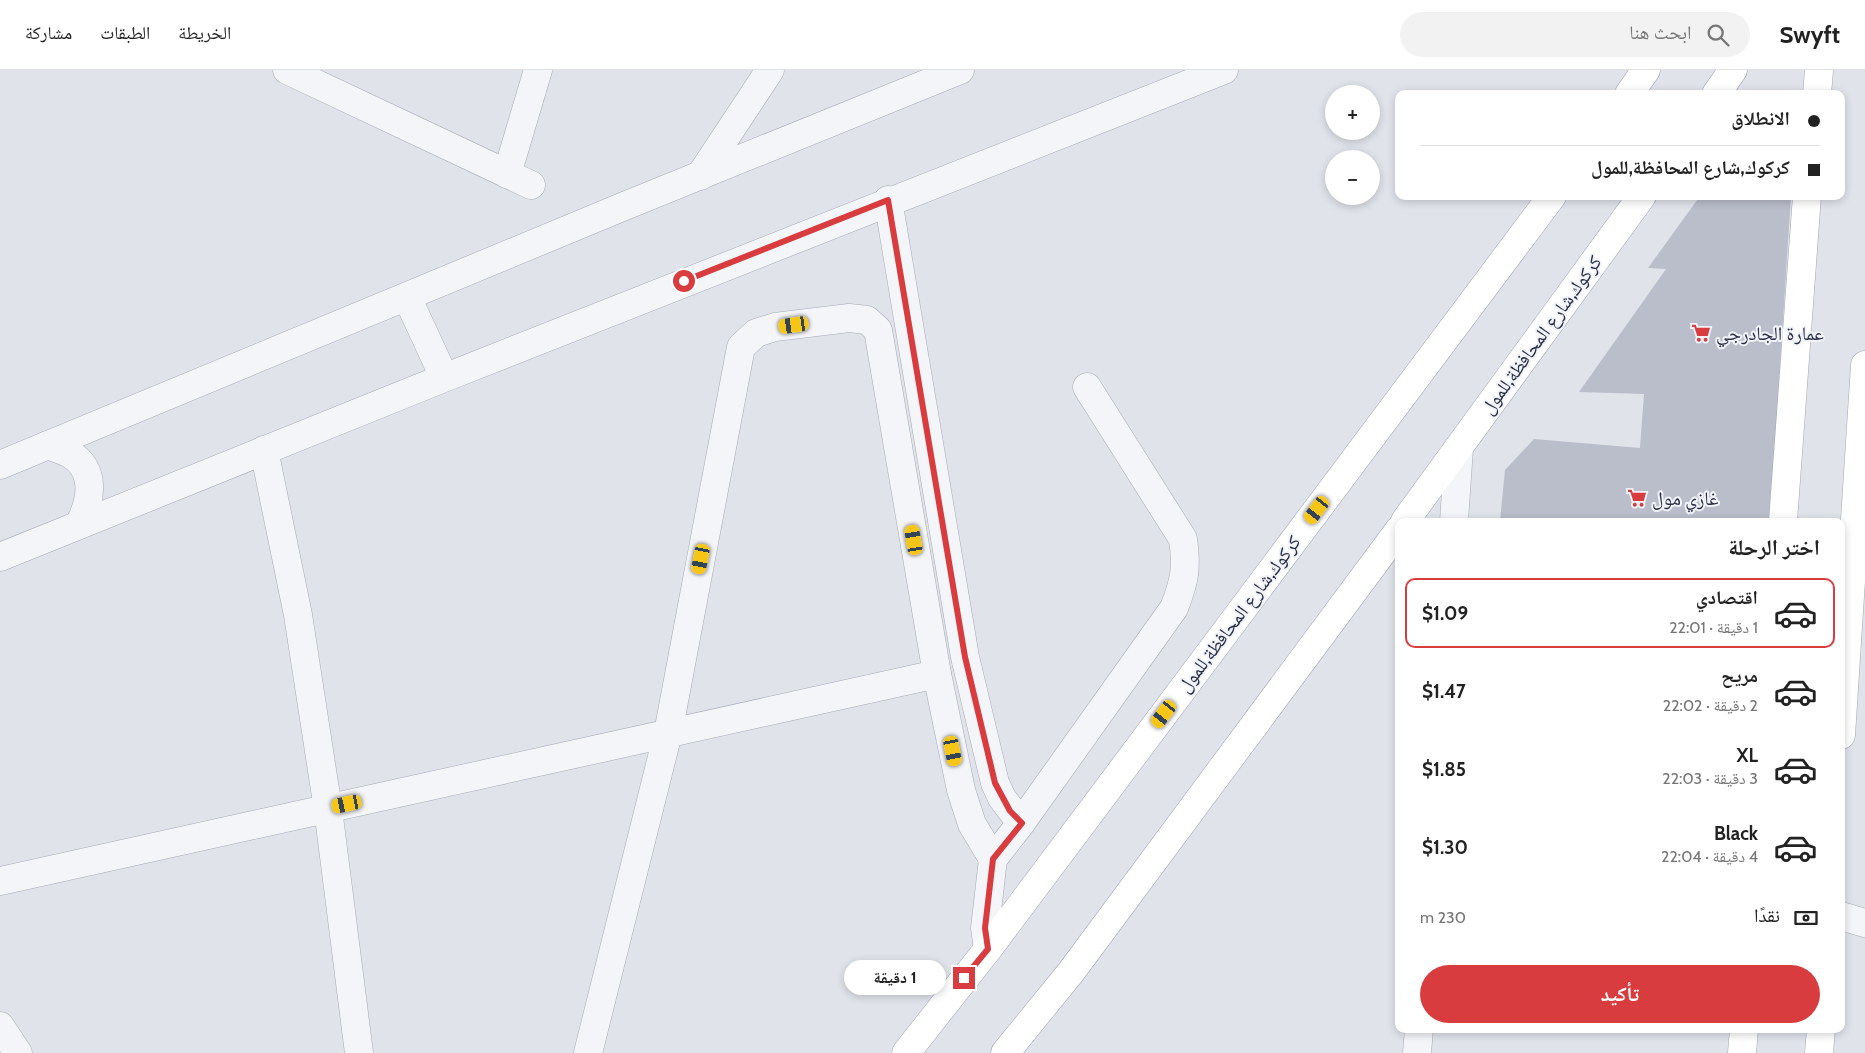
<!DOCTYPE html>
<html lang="ar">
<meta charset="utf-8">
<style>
:root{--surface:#fff;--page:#f2f2f2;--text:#222;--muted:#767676;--line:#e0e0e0;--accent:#d93c3e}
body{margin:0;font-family:Cabin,"Noto Naskh Arabic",sans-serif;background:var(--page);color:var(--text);direction:rtl;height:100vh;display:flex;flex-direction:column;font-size:19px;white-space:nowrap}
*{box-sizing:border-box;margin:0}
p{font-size:16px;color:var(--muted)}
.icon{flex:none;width:28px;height:28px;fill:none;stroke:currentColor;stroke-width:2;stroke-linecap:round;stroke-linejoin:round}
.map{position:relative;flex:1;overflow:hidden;direction:ltr}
.panel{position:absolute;left:1395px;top:448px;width:450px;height:515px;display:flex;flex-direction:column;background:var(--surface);border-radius:10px;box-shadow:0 2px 8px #0003;direction:rtl}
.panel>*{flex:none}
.guide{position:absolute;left:1395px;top:20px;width:450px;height:110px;border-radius:10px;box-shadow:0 2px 8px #0003;direction:rtl;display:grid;align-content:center;height:110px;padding:0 25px;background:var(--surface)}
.buttons{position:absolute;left:1325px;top:15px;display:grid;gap:10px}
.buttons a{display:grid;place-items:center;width:55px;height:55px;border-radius:50%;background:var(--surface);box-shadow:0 2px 8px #0003;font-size:25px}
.end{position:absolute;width:22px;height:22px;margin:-11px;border:6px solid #d93c3e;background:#fff;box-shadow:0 0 0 2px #fff}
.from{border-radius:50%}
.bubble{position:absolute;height:35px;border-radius:18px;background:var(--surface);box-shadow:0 2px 8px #0003;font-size:16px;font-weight:700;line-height:35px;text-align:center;direction:rtl}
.car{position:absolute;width:15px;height:30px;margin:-15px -8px;border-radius:6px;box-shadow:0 0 4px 1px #0007;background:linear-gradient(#f5c518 24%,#345 0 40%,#f5c518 0 76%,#345 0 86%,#f5c518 0)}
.guide b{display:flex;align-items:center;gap:18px;height:48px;font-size:19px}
.guide b+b{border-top:1px solid var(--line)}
.guide i{width:12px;height:12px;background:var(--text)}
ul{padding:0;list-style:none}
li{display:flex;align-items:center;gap:15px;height:70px;margin:0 10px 8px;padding:0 15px;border:2px solid transparent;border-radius:10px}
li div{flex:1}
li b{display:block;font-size:19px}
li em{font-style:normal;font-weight:700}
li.selected{border-color:var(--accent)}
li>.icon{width:45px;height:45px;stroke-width:1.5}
h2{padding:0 25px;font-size:22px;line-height:60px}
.pay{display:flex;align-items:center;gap:12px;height:55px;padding:0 25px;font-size:19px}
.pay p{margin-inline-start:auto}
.action{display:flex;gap:10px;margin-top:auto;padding:10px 25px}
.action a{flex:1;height:58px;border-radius:30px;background:var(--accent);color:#fff;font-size:20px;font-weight:700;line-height:58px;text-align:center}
header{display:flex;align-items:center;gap:30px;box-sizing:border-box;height:70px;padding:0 25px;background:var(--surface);border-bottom:1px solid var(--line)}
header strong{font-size:24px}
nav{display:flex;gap:28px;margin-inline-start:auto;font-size:18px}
.search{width:350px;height:45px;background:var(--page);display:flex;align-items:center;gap:12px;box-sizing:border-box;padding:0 18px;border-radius:28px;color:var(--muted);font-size:19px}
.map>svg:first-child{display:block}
</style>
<header>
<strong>Swyft</strong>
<div class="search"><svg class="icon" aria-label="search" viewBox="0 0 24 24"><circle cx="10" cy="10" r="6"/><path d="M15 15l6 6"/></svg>ابحث هنا</div>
<nav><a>الخريطة</a><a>الطبقات</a><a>مشاركة</a></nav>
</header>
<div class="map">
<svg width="1865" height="983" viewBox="0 0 1865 983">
<rect width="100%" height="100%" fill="#e1e3eb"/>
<path fill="#babecb" d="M1700,126h91l-21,325h-270l5,-51 29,-31 106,9 4,-54 -65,-2 87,-123 -18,-1z"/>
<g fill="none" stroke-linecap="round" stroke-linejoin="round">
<g stroke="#a6a9b6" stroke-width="29">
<g id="minor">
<path d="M287,0l244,115"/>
<path d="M507,104l31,-104"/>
<path d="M700,106l70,-106"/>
<path d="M888,130l77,457 30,126 7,15 19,25"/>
<path d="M407,227l37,80"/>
<path d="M48,375c7,3 15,5 22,9 27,16 21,47 9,71"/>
<path d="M264,380l34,165 30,194 31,244"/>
<path d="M0,395l627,-260 333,-135"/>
<path d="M1454,451l5,-73"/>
<path d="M0,487c407,-165 814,-328 1224,-487"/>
<path d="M0,811l937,-207"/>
<path d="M1841,846l24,7"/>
<path d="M988,879l-3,-21 8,-69 28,-36 153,-215c11,-28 13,-40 9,-69l-96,-152"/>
<path d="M0,956l18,27"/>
<path d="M588,983l80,-320 73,-386 15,-14 19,-6 74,-9 18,2 11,10 59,344 24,116 11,34 21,35"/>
<path d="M1417,983l2,-24"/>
</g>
</g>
<g stroke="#9fa5b7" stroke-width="29">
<g id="major">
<path d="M1629,24l17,-24"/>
<path d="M1716,24l17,-24"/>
<path d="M1817,24l2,-24"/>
<path d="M1405,451l237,-325"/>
<path d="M1783,451l24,-325"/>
<path d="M1841,665l24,-370"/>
<path d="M906,983l82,-104 564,-753"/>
<path d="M1005,983l66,-81 328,-442"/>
<path d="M1742,983l2,-24"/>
<path d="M1819,983l2,-24"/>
</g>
</g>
<use href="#minor" stroke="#f4f5f8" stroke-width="28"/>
<use href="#major" stroke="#fff" stroke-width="28"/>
</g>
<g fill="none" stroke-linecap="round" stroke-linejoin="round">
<path stroke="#d93c3e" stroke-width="6" d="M684,211l204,-81 77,457 30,126 15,28 12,12 -29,36 -8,69 3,21 -24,29"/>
</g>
<defs>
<g id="supermarket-bare" transform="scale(1.5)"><path d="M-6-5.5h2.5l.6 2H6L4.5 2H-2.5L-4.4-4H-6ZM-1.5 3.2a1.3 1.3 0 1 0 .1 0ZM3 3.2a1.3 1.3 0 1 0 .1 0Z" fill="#d93c3e" stroke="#f1f3f8" stroke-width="2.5" paint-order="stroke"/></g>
</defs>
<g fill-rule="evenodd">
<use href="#supermarket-bare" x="1701" y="263"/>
<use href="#supermarket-bare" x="1637" y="428"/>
</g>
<g text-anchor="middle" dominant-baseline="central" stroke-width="4" stroke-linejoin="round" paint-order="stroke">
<g font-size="19" fill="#282e44" stroke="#f1f3f8" text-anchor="start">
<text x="1716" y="263">عمارة الجادرجي</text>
<text x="1652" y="428">غازي مول</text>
</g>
<g font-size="19" fill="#282e44" stroke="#f1f3f8">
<text transform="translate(1541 265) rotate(-54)">كركوك,شارع المحافظة,للمول</text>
<text transform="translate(1239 544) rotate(-53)">كركوك,شارع المحافظة,للمول</text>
</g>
</g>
</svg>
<div class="buttons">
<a>+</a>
<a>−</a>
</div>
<i class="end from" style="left:684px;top:211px"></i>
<i class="end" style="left:964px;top:908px"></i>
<div class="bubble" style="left:844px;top:890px;width:102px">1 دقيقة</div>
<i class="car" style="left:794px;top:255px;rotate:262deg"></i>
<i class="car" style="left:1317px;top:440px;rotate:217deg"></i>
<i class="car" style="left:914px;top:470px;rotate:350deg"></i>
<i class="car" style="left:701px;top:489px;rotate:191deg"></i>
<i class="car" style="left:1164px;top:644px;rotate:217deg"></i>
<i class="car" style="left:953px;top:681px;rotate:169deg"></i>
<i class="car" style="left:347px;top:734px;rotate:258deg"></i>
<div class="guide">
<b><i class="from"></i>الانطلاق</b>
<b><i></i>كركوك,شارع المحافظة,للمول</b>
</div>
<section class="panel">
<h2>اختر الرحلة</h2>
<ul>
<li class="selected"><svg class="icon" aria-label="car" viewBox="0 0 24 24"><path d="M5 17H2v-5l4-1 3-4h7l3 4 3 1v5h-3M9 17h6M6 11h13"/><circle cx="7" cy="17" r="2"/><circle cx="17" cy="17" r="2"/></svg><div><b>اقتصادي</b><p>1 دقيقة · 22:01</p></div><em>$1.09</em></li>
<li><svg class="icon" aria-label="car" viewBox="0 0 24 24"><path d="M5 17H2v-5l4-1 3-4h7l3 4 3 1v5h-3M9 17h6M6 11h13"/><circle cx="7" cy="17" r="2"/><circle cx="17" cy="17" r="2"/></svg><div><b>مريح</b><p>2 دقيقة · 22:02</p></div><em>$1.47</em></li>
<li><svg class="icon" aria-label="car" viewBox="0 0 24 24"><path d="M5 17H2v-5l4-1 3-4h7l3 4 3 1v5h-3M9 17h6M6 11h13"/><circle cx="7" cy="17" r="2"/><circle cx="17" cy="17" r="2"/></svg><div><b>XL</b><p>3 دقيقة · 22:03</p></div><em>$1.85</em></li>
<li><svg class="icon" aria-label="car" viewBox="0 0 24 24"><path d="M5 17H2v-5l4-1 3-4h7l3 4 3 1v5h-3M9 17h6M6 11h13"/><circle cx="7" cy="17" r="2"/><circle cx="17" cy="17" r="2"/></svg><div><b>Black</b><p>4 دقيقة · 22:04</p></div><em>$1.30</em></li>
</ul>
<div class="pay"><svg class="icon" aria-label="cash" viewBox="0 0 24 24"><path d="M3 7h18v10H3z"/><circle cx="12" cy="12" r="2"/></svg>نقدًا<p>230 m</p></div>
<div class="action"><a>تأكيد</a></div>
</section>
</div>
